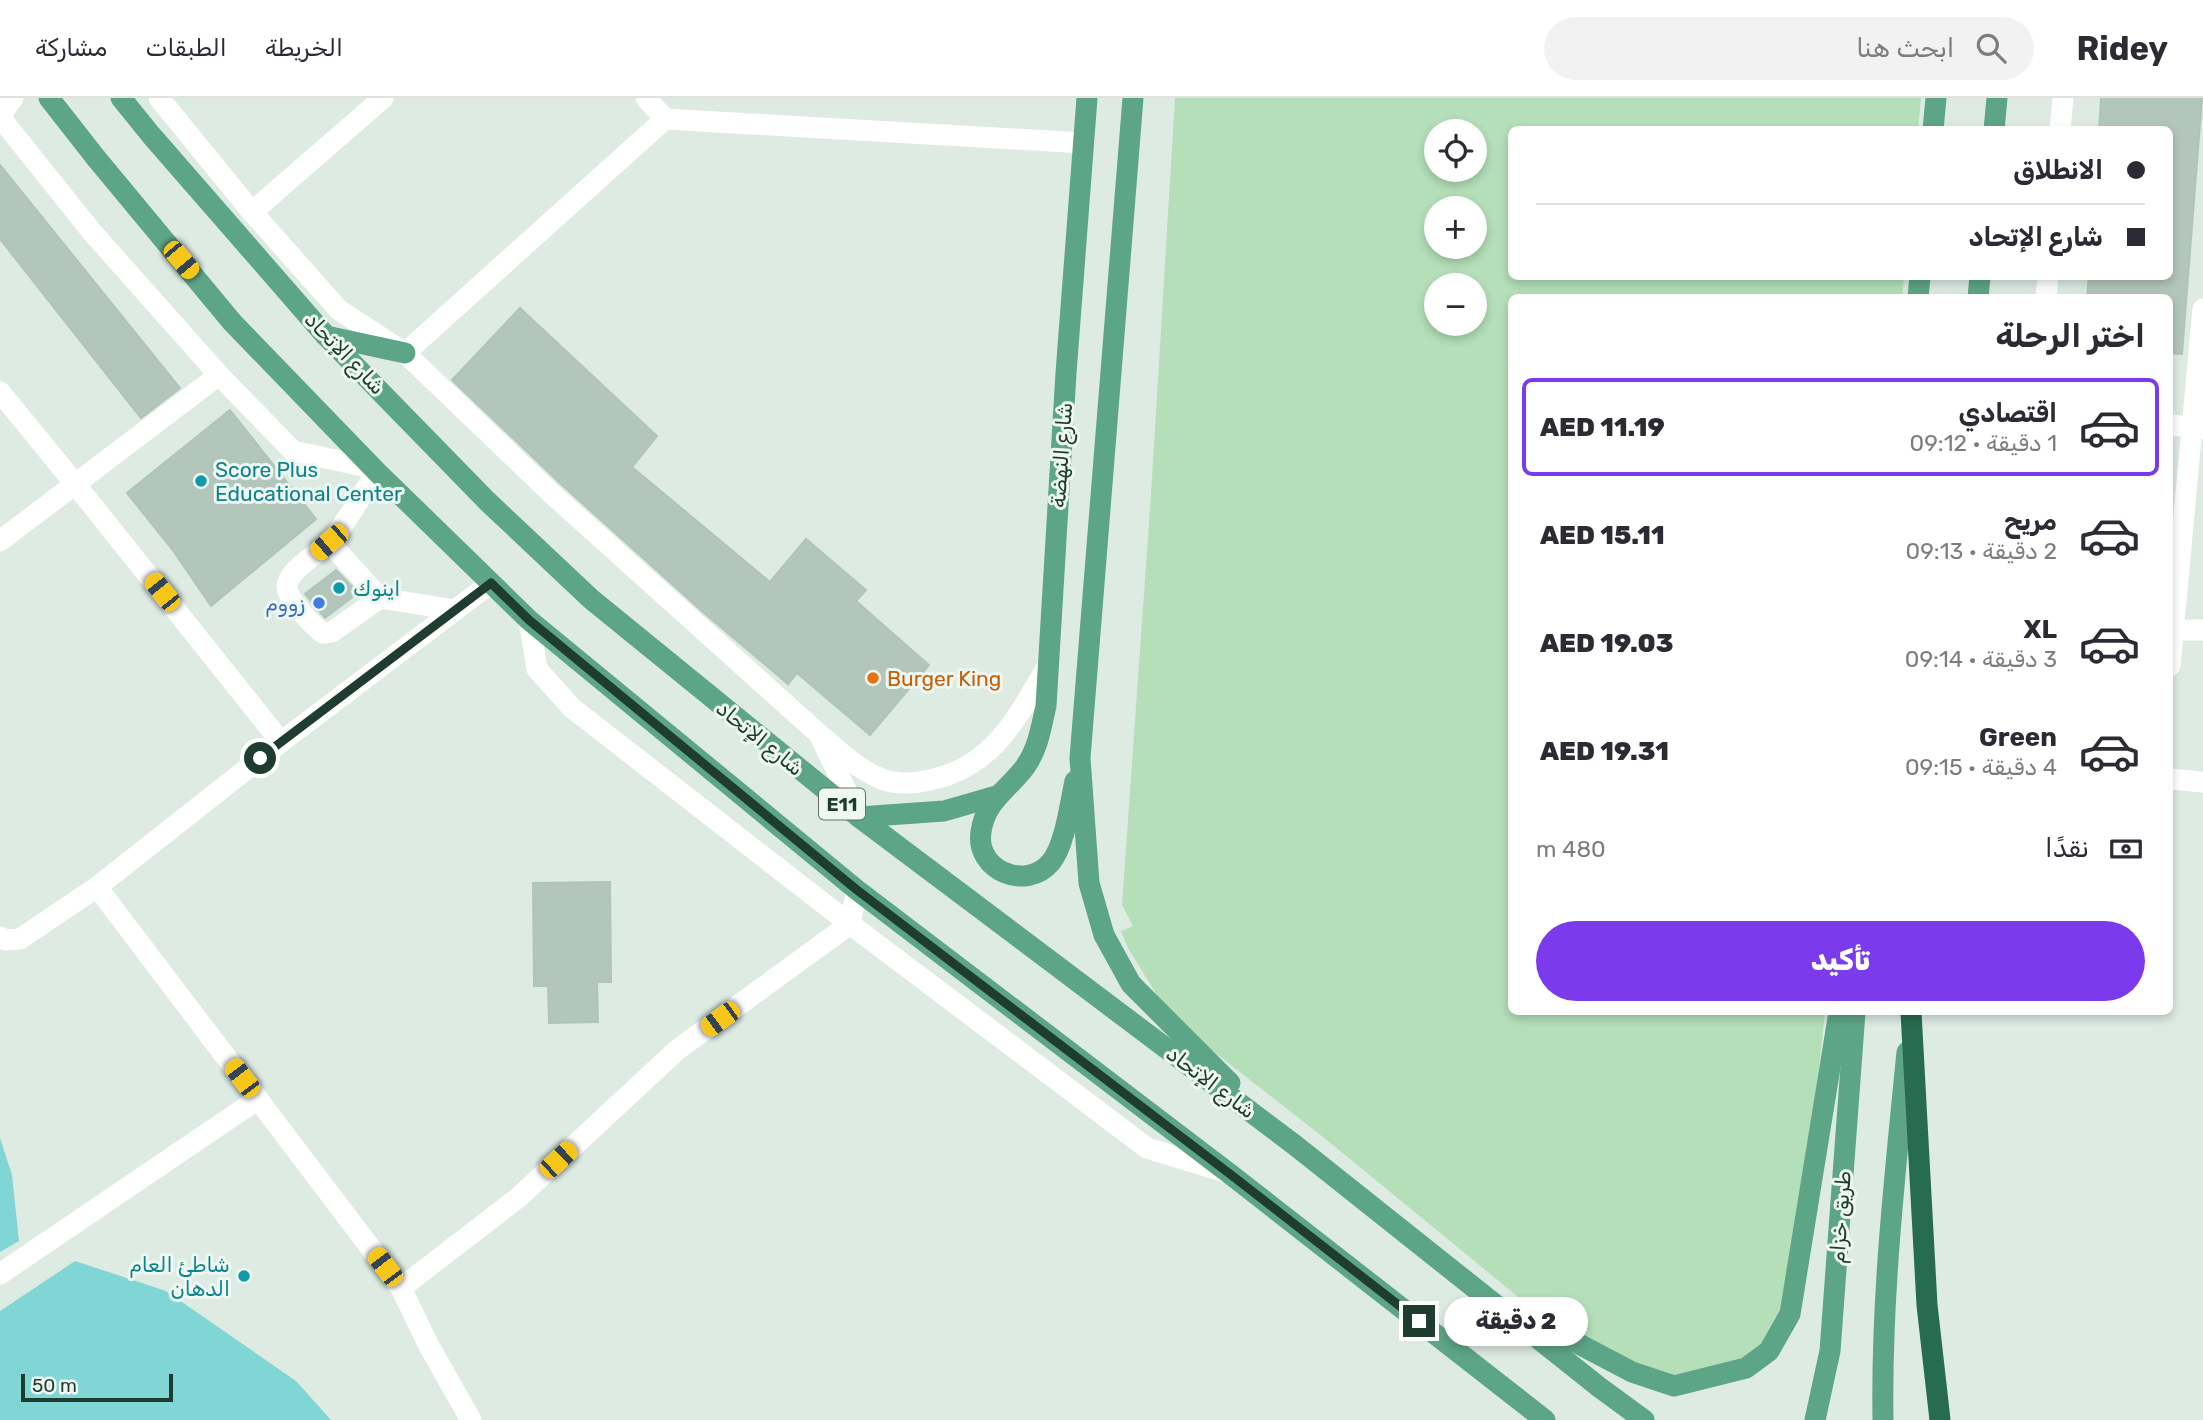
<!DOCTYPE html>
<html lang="ar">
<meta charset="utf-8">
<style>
:root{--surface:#fff;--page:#f2f2f3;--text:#2b2b33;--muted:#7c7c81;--line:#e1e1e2;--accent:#7c3aed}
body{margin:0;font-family:Rubik,"Noto Naskh Arabic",sans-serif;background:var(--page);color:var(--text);direction:rtl;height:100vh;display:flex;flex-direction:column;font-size:26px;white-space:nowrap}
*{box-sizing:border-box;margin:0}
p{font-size:23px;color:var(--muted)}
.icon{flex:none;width:38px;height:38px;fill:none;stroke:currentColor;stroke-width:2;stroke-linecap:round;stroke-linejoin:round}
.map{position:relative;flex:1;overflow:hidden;direction:ltr}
.sheet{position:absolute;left:1508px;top:196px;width:665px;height:721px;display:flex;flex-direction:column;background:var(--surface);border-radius:10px;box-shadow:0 4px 10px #0003;direction:rtl}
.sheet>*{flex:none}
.banner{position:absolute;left:1508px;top:28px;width:665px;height:154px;border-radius:10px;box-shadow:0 4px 10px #0003;direction:rtl;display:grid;align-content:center;height:154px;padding:0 28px;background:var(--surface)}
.tools{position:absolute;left:1424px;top:21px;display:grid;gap:14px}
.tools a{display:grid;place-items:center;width:63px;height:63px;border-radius:50%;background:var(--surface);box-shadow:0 4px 10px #0003;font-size:35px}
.scale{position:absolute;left:21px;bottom:18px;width:152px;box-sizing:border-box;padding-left:7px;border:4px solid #1e3c2f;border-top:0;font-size:19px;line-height:24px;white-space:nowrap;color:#1e3c2f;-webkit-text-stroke:5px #eef7f1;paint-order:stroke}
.end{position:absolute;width:32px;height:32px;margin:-16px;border:9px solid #1e3c2f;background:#fff;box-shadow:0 0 0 4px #fff}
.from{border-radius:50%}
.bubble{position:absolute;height:49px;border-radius:24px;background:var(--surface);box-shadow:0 4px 10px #0003;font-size:23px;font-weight:800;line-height:49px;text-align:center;direction:rtl}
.car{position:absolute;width:21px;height:42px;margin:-21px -10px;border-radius:9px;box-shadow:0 0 5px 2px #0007;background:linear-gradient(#f5c518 24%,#345 0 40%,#f5c518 0 76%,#345 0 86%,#f5c518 0)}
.banner b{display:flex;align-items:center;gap:24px;height:66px;font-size:26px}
.banner b+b{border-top:2px solid var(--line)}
.banner i{width:18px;height:18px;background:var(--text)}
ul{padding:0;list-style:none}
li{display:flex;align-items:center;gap:21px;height:98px;margin:0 14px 10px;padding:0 14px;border:4px solid transparent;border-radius:10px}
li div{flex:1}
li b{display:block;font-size:26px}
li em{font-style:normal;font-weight:800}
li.active{border-color:var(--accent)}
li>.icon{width:63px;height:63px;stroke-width:1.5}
h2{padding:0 28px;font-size:32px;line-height:84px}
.pay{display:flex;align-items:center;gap:18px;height:77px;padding:0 28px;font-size:26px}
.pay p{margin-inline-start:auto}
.cta{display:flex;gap:14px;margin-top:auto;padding:14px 28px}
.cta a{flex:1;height:80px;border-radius:42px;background:var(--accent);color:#fff;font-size:28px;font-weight:800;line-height:80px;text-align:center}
header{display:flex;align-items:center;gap:42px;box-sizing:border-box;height:98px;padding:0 35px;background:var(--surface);border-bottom:2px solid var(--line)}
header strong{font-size:33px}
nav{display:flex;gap:38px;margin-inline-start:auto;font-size:24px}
.search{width:490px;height:63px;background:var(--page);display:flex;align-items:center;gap:18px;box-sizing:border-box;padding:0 24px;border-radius:38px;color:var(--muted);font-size:26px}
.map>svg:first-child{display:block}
</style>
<header>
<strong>Ridey</strong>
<div class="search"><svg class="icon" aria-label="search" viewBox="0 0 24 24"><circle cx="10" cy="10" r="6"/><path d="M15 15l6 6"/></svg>ابحث هنا</div>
<nav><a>الخريطة</a><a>الطبقات</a><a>مشاركة</a></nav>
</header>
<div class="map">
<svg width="2203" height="1322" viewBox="0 0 2203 1322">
<rect width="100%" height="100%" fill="#ddebe3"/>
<path fill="#b4dfb8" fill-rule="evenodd" d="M1175,0h746l-3,31 -406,1v146l392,1 -2,20 -390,1v714h313l-30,283 -10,35 -56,52 -110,-12 -97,-70 -194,-159 -157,-123 -43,-70 -7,-17 12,-5 -11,-21 29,-410zM1437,33h38v39h-38zM1437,110h38v39h-38zM1437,187h38v39h-38z"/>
<g fill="#7fd6d5">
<path d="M0,1040l12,37 7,66 -19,11z"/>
<path d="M75,1163l91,30 130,90 35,39h-331v-109z"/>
</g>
<g fill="#b3c6bb" stroke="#afc5b8" stroke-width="2">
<path d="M2101,0h101l-20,256 -12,-1v-55h-83l2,-22h81v-146h-71z"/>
<path d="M0,67l180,223 -39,30 -141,-179z"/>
<path d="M520,210l137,128 -25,31 138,115 36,-43 60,51 -10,11 73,64 -59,70 -73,-62 -9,11 -85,-72 -142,-128 -109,-104z"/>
<path d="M230,312l86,109 -105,87 -39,-57 -45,-56z"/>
<path d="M336,472l22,23 -33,25 -20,-24z"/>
<path d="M610,784l1,100h-14l1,40 -49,1 -1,-37h-14l-1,-103z"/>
</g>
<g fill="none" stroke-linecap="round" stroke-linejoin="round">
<g stroke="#fff" stroke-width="21">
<path d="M159,0l93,114 87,98 66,43 147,141 267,240 40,83"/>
<path d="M646,0l19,21"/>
<path d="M0,18l13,-18"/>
<path d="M0,19l92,115 127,143 74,76 79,17"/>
<path d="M2060,32l3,-32"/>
<path d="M252,114l131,-114"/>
<path d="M2046,200l2,-22"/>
<path d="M405,255l260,-234 419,24"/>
<path d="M0,294l76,93 205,257"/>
<path d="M2170,327l33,3"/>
<path d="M377,374c-14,20 -33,56 -50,72 -11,11 -39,27 -40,42 0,13 25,39 36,47l9,-1 48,-34 75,12"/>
<path d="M0,443l219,-166"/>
<path d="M329,444l51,56"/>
<path d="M529,522l8,49 35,39 278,216 297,224 78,24"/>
<path d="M2173,532h30"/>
<path d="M2170,568l33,-357"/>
<path d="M825,641c16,14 32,29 52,38 16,8 37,7 53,3 63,-13 87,-62 117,-113"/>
<path d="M2170,681l33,3"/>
<path d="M97,789l304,401 28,58 42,74"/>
<path d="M0,839l6,3 14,-1 77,-52 184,-145 210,-159"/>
<path d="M0,1176l258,-175"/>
<path d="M401,1190l118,-91 158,-147 173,-126 7,-34"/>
</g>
<g stroke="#5da587" stroke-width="21">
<path d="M49,0l47,60 136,164 145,150 152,148 328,270 373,284 315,246"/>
<path d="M121,0l30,37 175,201 161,165 104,98 268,218 437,329 303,241 45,33"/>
<path d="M1133,0l-53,660 9,125 15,52 27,49 99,99"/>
<path d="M1933,32l3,-32"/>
<path d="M1994,32l3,-32"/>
<path d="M1918,200l2,-22"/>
<path d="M1978,200l2,-22"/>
<path d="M326,238l79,17"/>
<path d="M1075,683c-5,23 -10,64 -24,81 -25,30 -76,8 -70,-30 4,-31 27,-42 44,-65 13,-18 16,-39 21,-61l20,-333 21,-275"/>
<path d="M859,719l85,-6 52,-15"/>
<path d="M1522,1216l110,58 42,14 72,-18 23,-17 21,-37 49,-302"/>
<path d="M1815,1322l15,-69 25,-339"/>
<path d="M1883,1322c-2,-123 12,-245 24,-368"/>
</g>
<path stroke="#276b51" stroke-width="21" d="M1911,914l16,293 13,115"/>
</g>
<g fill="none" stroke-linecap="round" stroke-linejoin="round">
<path stroke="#1e3c2f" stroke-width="9" d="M260,660l231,-175 38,37 328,270 373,284 189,147"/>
</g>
<g fill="#0f9aa8" stroke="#eef7f1" stroke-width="2.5">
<circle cx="201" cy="383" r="7"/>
<circle cx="339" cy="490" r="7"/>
<circle cx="244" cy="1178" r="7"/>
</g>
<circle fill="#3f7fe0" stroke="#eef7f1" stroke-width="2.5" cx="319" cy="505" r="7"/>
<circle fill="#e8710a" stroke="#eef7f1" stroke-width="2.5" cx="873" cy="580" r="7"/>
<g text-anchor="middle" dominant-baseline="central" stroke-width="6" stroke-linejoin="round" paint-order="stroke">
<rect fill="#eef7f1" stroke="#5c7469" stroke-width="2" x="819" y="690.5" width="46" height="31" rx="5"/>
<g font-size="19" font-weight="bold" fill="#1e3c2f">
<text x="842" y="706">E11</text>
</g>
<g font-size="21" fill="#1e3c2f" stroke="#eef7f1">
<text transform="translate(345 255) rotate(46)">شارع الإتحاد</text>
<text transform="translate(1061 357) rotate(-86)">شارع النهضة</text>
<text transform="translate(760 640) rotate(39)">شارع الإتحاد</text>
<text transform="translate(1211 984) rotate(37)">شارع الإتحاد</text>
<text transform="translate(1840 1119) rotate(-86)">طريق خزام</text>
</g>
<g font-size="21" fill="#0d838f" stroke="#eef7f1" text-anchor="start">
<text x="215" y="371">Score Plus<tspan x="215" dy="24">Educational Center</tspan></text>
<text x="353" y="490">اينوك</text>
<text x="230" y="1166" text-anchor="end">شاطئ العام<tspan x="230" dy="24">الدهان</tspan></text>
</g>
<g font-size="21" fill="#366cbe" stroke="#eef7f1" text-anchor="end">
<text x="305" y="505">زووم</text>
</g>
<g font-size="21" fill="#c56008" stroke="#eef7f1" text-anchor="start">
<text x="887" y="580">Burger King</text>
</g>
</g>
</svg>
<div class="tools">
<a><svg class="icon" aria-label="locate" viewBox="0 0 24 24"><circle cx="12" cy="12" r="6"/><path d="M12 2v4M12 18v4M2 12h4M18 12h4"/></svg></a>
<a>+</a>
<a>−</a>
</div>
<div class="scale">50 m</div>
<i class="end from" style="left:260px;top:660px"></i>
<i class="end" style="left:1419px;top:1223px"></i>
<div class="bubble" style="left:1444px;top:1199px;width:144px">2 دقيقة</div>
<i class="car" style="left:181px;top:162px;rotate:140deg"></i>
<i class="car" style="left:329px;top:444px;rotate:229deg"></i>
<i class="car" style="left:162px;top:494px;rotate:321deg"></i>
<i class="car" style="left:720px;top:921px;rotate:234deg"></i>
<i class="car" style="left:242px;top:980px;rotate:323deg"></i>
<i class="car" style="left:558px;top:1062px;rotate:47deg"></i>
<i class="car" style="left:385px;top:1169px;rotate:323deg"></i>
<div class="banner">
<b><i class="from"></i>الانطلاق</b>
<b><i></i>شارع الإتحاد</b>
</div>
<section class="sheet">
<h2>اختر الرحلة</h2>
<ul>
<li class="active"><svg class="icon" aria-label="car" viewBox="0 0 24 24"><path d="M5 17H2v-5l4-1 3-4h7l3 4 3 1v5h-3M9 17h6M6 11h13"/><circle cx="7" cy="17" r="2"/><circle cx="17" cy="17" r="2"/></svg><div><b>اقتصادي</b><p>1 دقيقة · 09:12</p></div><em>AED 11.19</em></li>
<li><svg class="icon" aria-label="car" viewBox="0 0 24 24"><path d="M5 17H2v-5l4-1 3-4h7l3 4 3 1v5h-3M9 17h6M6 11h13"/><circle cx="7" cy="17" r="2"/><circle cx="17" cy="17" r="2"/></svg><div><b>مريح</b><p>2 دقيقة · 09:13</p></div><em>AED 15.11</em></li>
<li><svg class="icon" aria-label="car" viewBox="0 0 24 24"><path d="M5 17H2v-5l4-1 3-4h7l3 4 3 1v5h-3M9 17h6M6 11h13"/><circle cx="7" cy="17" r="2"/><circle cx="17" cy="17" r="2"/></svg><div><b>XL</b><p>3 دقيقة · 09:14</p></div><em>AED 19.03</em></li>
<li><svg class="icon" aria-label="car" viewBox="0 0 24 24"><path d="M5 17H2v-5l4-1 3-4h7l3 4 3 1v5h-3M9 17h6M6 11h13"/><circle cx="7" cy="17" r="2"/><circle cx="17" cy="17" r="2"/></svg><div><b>Green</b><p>4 دقيقة · 09:15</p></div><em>AED 19.31</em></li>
</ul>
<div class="pay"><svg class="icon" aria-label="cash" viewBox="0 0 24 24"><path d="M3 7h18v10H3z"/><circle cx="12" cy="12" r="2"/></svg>نقدًا<p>480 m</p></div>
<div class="cta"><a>تأكيد</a></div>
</section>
</div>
